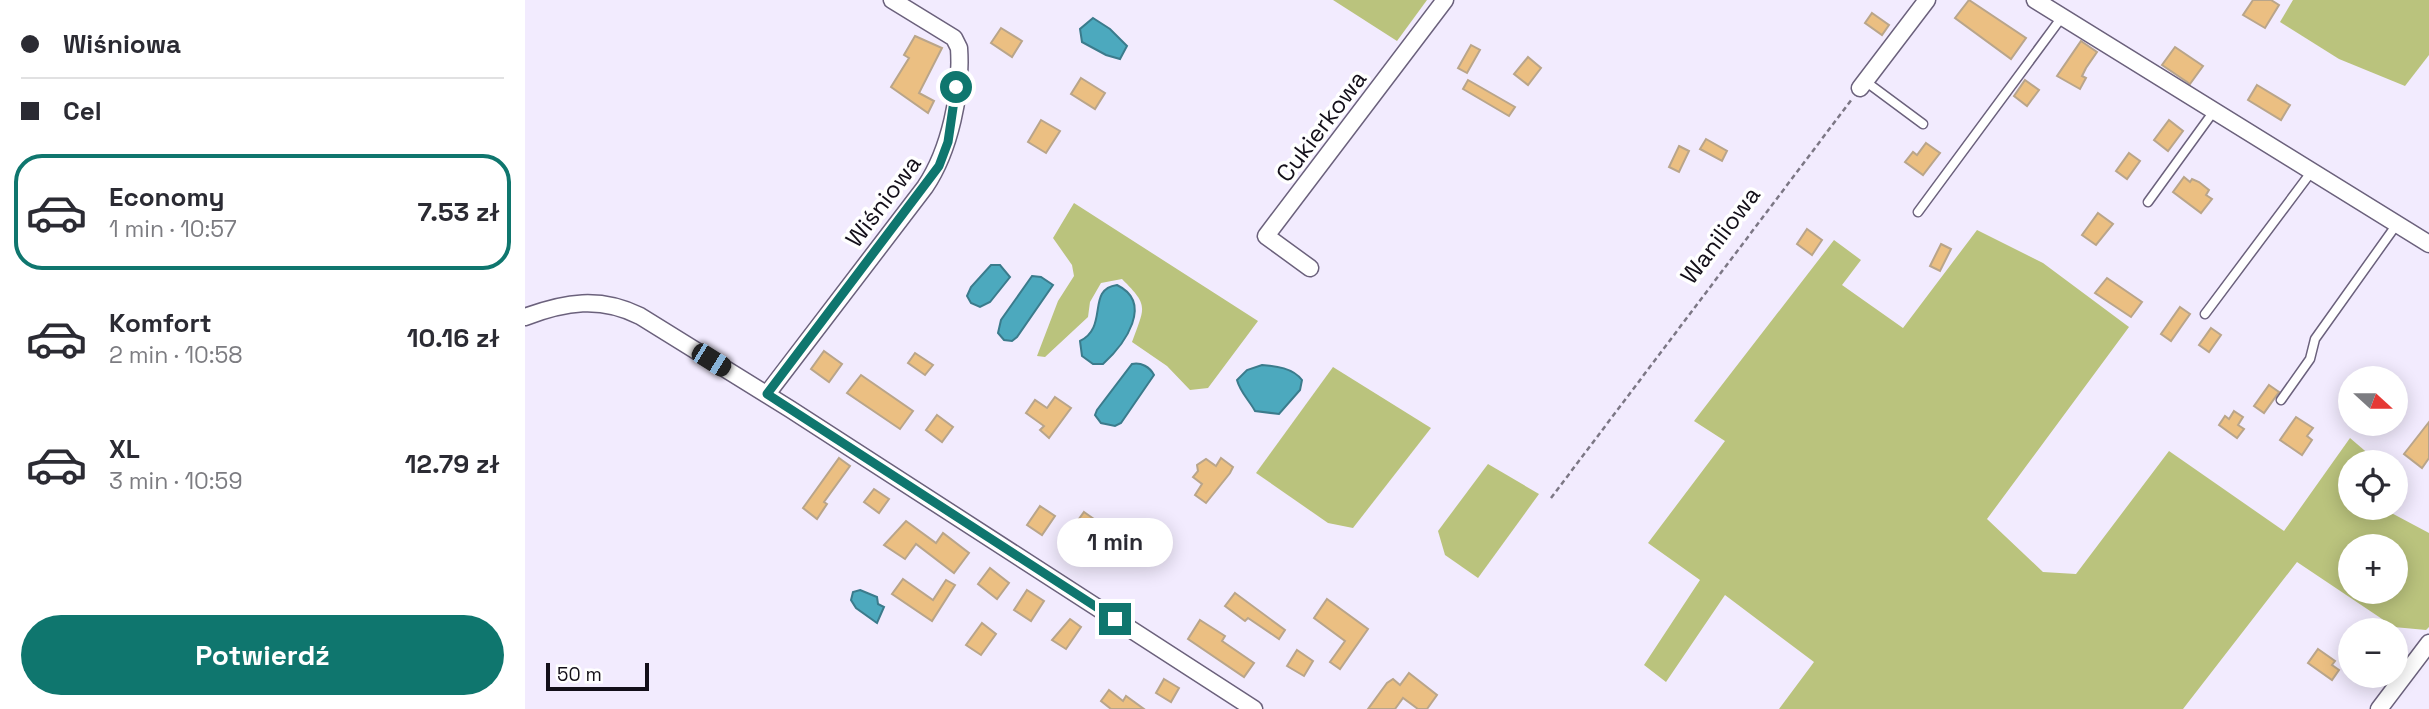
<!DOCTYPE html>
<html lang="pl">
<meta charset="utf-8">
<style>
:root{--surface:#fff;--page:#f7f7f7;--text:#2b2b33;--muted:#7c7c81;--line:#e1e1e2;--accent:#0f766e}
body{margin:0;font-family:"Space Grotesk",sans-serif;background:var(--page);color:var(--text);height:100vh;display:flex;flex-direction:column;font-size:26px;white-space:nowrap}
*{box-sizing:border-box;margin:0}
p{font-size:23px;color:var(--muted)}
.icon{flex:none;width:38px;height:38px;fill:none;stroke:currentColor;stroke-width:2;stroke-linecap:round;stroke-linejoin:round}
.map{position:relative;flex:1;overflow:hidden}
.details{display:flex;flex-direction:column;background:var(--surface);width:525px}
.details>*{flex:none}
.top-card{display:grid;align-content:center;height:154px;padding:0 21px;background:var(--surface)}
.needle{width:46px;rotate:111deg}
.controls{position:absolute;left:1813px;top:366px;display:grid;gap:14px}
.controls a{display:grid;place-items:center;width:70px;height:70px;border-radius:50%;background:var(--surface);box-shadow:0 4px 18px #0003;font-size:35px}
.scale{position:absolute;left:21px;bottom:18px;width:103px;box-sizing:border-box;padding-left:7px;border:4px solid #130f19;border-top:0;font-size:19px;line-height:24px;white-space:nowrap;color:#130f19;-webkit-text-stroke:5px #fff;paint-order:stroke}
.end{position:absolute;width:32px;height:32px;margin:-16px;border:9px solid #0f766e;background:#fff;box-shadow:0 0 0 4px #fff}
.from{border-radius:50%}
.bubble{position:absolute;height:49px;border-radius:24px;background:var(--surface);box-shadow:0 4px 18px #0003;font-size:23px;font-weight:700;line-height:49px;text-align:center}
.car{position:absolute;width:21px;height:42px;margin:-21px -10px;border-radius:9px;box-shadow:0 0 5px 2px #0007;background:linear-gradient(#222 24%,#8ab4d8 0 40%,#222 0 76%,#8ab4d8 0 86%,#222 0)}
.top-card b{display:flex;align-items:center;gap:24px;height:66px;font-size:26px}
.top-card b+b{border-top:2px solid var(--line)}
.top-card i{width:18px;height:18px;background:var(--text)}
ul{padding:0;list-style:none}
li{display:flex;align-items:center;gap:21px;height:116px;margin:0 14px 10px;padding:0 7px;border:4px solid transparent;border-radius:28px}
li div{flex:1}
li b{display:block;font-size:26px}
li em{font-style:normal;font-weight:700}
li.active{border-color:var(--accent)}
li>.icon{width:63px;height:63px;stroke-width:1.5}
.primary-button{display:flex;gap:14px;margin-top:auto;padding:14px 21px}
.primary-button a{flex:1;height:80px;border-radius:42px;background:var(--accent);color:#fff;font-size:28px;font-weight:700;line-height:80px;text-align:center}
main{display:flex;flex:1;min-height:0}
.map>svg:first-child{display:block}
</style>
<main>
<section class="details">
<div class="top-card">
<b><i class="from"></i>Wiśniowa</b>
<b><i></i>Cel</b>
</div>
<ul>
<li class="active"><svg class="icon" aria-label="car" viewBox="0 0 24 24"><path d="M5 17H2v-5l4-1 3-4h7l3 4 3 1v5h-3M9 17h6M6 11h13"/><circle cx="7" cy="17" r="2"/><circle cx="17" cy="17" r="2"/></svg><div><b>Economy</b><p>1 min · 10:57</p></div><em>7.53 zł</em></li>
<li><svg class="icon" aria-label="car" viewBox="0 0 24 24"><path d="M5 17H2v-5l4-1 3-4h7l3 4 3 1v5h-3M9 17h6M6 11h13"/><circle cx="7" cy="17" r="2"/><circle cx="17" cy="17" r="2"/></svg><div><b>Komfort</b><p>2 min · 10:58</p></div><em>10.16 zł</em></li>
<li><svg class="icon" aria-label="car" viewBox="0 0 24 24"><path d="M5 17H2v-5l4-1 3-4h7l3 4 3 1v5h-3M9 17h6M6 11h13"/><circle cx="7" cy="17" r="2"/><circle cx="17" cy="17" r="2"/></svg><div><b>XL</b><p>3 min · 10:59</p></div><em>12.79 zł</em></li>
</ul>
<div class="primary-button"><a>Potwierdź</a></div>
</section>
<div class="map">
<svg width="1904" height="709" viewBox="0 0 1904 709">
<rect width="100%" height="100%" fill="#f2ebfe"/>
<g fill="#bac37d" fill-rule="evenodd">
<path d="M808,0h94l-30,41z"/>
<path d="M1768,0h136v55l-24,31 -66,-27 -59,-37z"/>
<path d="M549,203l184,118 -50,67 -18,2 -23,-24 -35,-24c13,-36 17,-36 -10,-63l-21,4 -11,19 -2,15 -43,40 -8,-1 21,-55 16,-25 -2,-11 -19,-27z"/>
<path d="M1452,230l66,33 86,64 -142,192 56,53 33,2 93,-123 115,80 66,-93 28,24h-28v46h32l47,25v94l-3,3 -32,-3 -97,-65 -114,147h-404l35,-47 -89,-67 -59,87 -22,-17 56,-85 -52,-37 77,-102 -31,-20 140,-181 27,20 -19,25 61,43zM1871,546v46h-46v-46z"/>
<path d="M808,367l98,61 -78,100 -25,-5 -72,-50z"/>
<path d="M963,464l51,30 -61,84 -33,-23 -7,-24z"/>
</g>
<g fill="#4ca9be" stroke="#3b7b8c" stroke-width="2">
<path d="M568,18l17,11 17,17 -7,13 -14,-4 -24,-13 -2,-13z"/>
<path d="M466,265h9l10,12 -20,25 -10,5 -9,-4 -4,-7 4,-9z"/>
<path d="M507,276l9,1 12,8 -36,52 -5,4 -8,-1 -6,-7 3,-13z"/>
<path d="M592,285c37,18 8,59 -14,79h-10l-11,-8 -2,-15c29,-14 6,-52 37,-56z"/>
<path d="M607,364c9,-2 18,3 22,11l-33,48 -6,3 -14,-3 -6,-8 2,-5z"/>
<path d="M737,365c14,1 31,3 40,15l-2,10 -21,24 -24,-3c-6,-11 -15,-19 -18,-31l10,-10z"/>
<path d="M335,590l17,7 1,7 6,3 -7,16 -21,-15 -5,-8 2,-8z"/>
</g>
<g fill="#ebbf82" stroke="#b9a58a" stroke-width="2">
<path d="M1444,0l57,38 -15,21 -56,-41z"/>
<path d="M1728,0h18l8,5 -14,23 -22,-13z"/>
<path d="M1347,13l17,12 -7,10 -17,-12z"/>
<path d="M476,28l21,13 -10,16 -21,-14z"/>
<path d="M390,36l27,12 -23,45 15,8 -6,12 -37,-26 18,-29 -5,-3z"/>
<path d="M1556,41l16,11 -11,16 -4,8 4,2 -6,11 -23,-13z"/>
<path d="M946,45l9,5 -13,23 -9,-5z"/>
<path d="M1650,47l28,19 -13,18 -28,-19z"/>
<path d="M1003,57l13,11 -13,17 -14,-11z"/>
<path d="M556,78l24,15 -10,16 -24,-15z"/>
<path d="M943,80l47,27 -6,9 -46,-27z"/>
<path d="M1500,80l14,10 -12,16 -13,-10z"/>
<path d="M1732,85l33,20 -9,15 -33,-20z"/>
<path d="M516,120l19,11 -14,22 -18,-11z"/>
<path d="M1644,120l14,11 -15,20 -14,-11z"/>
<path d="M1181,139l21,12 -5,10 -22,-12z"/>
<path d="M1401,143l14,10 -17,22 -18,-13 8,-10 4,3z"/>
<path d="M1154,146l10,5 -10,21 -10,-5z"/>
<path d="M1604,153l11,8 -13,18 -11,-8z"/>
<path d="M1659,177l6,5 2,-3 7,3 10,8 -3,5 6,4 -11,14 -28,-21z"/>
<path d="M1573,213l15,11 -17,21 -14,-10z"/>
<path d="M1282,229l15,11 -10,15 -15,-11z"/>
<path d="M1416,244l10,5 -11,22 -10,-5z"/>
<path d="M1582,278l35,24 -11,15 -36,-24z"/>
<path d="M1655,307l10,7 -19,27 -10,-7z"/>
<path d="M1686,328l10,7 -12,17 -10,-7z"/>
<path d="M299,351l18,13 -13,18 -18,-13z"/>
<path d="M390,353l18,12 -8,10 -17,-12z"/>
<path d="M336,375l52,36 -13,18 -53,-36z"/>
<path d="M1744,385l10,7 -15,21 -10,-7z"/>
<path d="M530,397l16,11 -22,30 -9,-8 4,-4 -18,-13 9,-13 12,8z"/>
<path d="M1709,411l9,6 -5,8 6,4 -7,9 -18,-13 6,-9 4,3z"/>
<path d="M412,415l16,12 -11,15 -16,-12z"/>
<path d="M1771,417l17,11 -6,8 5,4 -10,15 -22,-15z"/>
<path d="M1904,422v36l-7,10 -18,-14z"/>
<path d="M314,458l11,8 -26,36 3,2 -10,15 -14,-11z"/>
<path d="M696,458l12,9 -3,6 -24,30 -11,-8 7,-11 -9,-7 5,-6 -1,-6 9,-6 10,7z"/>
<path d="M349,489l15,10 -10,14 -15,-11z"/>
<path d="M515,506l15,10 -13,19 -15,-10z"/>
<path d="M559,512l17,12 -13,18 -17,-12z"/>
<path d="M381,521l30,22 7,-10 26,20 -15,20 -38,-29 -11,15 -21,-14z"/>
<path d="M465,568l19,15 -12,16 -19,-15z"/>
<path d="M378,579l30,21 13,-20 9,5 -23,36 -40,-27z"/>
<path d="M502,590l17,11 -13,20 -17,-11z"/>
<path d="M710,593l50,37 -6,9 -31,-21 -3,3 -20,-15z"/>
<path d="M802,599l41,30 -28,40 -10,-7 15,-21 -31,-23z"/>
<path d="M545,619l11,8 -15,22 -14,-9z"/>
<path d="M675,620l25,16 -3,5 32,22 -10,14 -56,-38z"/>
<path d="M457,623l14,11 -15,21 -15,-10z"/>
<path d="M1793,649l17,12 -3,4 7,5 -7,10 -24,-17z"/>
<path d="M772,650l16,11 -9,15 -17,-10z"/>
<path d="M884,673l28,22 -10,14h-9l-15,-11 -8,11h-27l19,-26 6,-4 7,6z"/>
<path d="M639,679l15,9 -8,14 -15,-9z"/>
<path d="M584,690l14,11 3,-5 18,13h-33l-10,-8z"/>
</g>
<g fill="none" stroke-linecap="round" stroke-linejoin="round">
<g stroke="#6b617c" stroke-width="11">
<g id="service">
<path d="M1340,81l58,43"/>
<path d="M1623,202l66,-91"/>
<path d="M1393,212l144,-195"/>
<path d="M1680,314l107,-143"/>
<path d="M1756,400l29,-41 5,-20 82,-115"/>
</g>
</g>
<g stroke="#6b617c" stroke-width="19">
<g id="minor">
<path d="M1510,0l394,244"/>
<path d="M1335,88l67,-88"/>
<path d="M785,268l-44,-32 179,-236"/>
<path d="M0,317c40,-15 75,-21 115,-1l150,93 464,300"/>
<path d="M242,394l158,-207c25,-37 37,-95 34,-139l-5,-10 -62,-38"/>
<path d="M1854,709l50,-66"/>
</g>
</g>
<path stroke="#7c7785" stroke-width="2.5" stroke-dasharray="5 3.5" stroke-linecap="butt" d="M1026,498l301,-399"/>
<use href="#service" stroke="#fff" stroke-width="8"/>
<use href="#minor" stroke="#fff" stroke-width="16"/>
</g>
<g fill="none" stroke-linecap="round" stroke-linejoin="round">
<path stroke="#0f766e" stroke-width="9" d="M431,87l-8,55 -9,24 -172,228 348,225"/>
</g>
<g text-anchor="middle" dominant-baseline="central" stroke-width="7" stroke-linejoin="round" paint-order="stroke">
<g font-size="24" fill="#130f19" stroke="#fff">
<text transform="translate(796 126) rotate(-53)">Cukierkowa</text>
<text transform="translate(358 201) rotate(-53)">Wiśniowa</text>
<text transform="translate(1195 235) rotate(-53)">Waniliowa</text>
</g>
</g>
</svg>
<div class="controls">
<a><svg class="needle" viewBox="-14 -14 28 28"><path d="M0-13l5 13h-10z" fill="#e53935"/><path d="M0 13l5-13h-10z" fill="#7c7c81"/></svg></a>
<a><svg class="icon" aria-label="locate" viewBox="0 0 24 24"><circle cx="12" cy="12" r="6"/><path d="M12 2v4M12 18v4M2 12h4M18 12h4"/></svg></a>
<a>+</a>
<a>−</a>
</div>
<div class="scale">50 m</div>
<i class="end from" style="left:431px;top:87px"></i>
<i class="end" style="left:590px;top:619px"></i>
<div class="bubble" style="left:532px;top:518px;width:116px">1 min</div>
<i class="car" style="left:186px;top:360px;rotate:122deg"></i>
</div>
</main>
